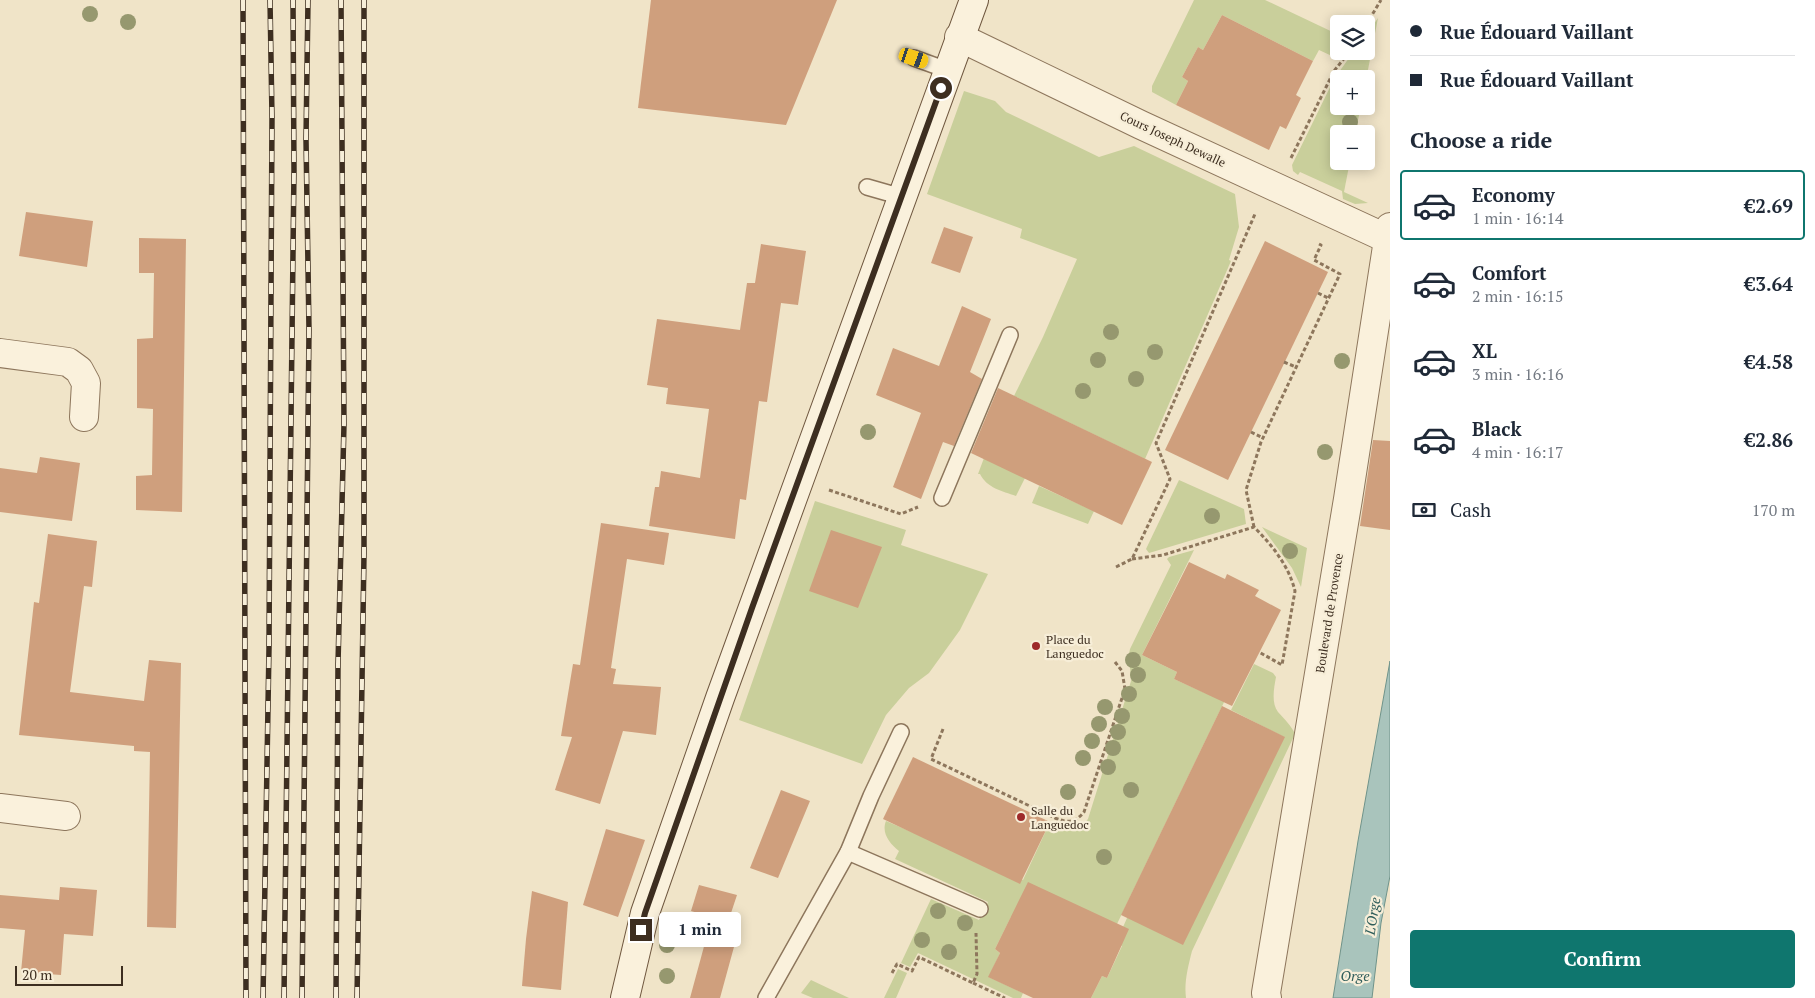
<!DOCTYPE html>
<meta charset="utf-8">
<style>
:root{--surface:#fff;--page:#f6f6f7;--text:#1f2937;--muted:#747a83;--line:#e0e1e3;--accent:#0f766e}
body{margin:0;font-family:"PT Serif",serif;background:var(--page);color:var(--text);height:100vh;display:flex;flex-direction:column;font-size:19px;white-space:nowrap}
*{box-sizing:border-box;margin:0}
p{font-size:16px;color:var(--muted)}
.icon{flex:none;width:28px;height:28px;fill:none;stroke:currentColor;stroke-width:2;stroke-linecap:round;stroke-linejoin:round}
.map{position:relative;flex:1;overflow:hidden}
.drawer{display:flex;flex-direction:column;background:var(--surface);width:425px}
.drawer>*{flex:none}
.banner{display:grid;align-content:center;height:110px;padding:0 20px;background:var(--surface)}
.fabs{position:absolute;left:1330px;top:15px;display:grid;gap:10px}
.fabs a{display:grid;place-items:center;width:45px;height:45px;border-radius:5px;background:var(--surface);box-shadow:0 2px 12px #0003;font-size:25px}
.scale{position:absolute;left:15px;bottom:12px;width:108px;box-sizing:border-box;padding-left:5px;border:2px solid #3d2e20;border-top:0;font-size:14px;line-height:18px;white-space:nowrap;color:#3d2e20;-webkit-text-stroke:4px #f7eed8;paint-order:stroke}
.end{position:absolute;width:22px;height:22px;margin:-11px;border:6px solid #3d2e20;background:#fff;box-shadow:0 0 0 2px #fff}
.from{border-radius:50%}
.bubble{position:absolute;height:35px;border-radius:5px;background:var(--surface);box-shadow:0 2px 12px #0003;font-size:16px;font-weight:700;line-height:35px;text-align:center}
.car{position:absolute;width:15px;height:30px;margin:-15px -8px;border-radius:6px;box-shadow:0 0 4px 1px #0007;background:linear-gradient(#f5c518 24%,#345 0 40%,#f5c518 0 76%,#345 0 86%,#f5c518 0)}
.banner b{display:flex;align-items:center;gap:18px;height:48px;font-size:19px}
.banner b+b{border-top:1px solid var(--line)}
.banner i{width:12px;height:12px;background:var(--text)}
ul{padding:0;list-style:none}
li{display:flex;align-items:center;gap:15px;height:70px;margin:0 10px 8px;padding:0 10px;border:2px solid transparent;border-radius:5px}
li div{flex:1}
li b{display:block;font-size:19px}
li em{font-style:normal;font-weight:700}
li.selected{border-color:var(--accent)}
li>.icon{width:45px;height:45px;stroke-width:1.5}
h2{padding:0 20px;font-size:22px;line-height:60px}
.pay{display:flex;align-items:center;gap:12px;height:55px;padding:0 20px;font-size:19px}
.pay p{margin-inline-start:auto}
.action{display:flex;gap:10px;margin-top:auto;padding:10px 20px}
.action a{flex:1;height:58px;border-radius:5px;background:var(--accent);color:#fff;font-size:20px;font-weight:700;line-height:58px;text-align:center}
main{display:flex;flex:1;min-height:0}
.map>svg:first-child{display:block}
</style>
<main>
<div class="map">
<svg width="1390" height="998" viewBox="0 0 1390 998">
<rect width="100%" height="100%" fill="#f0e4c8"/>
<g fill="#c9cf9b">
<path d="M1194,0h71l74,35v16h5l-10,6 -15,-7 -6,11 -91,-46 -19,35 -5,-3 -16,30 6,4 -12,24 -24,-13v-6z"/>
<path d="M1378,18l-12,62 -27,-1v27h22l-6,28h-16v27h11l-6,31 24,11 -13,1 -12,-5 -1,-8 -42,-19 -2,3 -5,-4 -1,-6 42,-86 20,-28h12v-16z"/>
<path d="M964,91l31,10 11,11 93,45 35,-11 101,48 4,33 -10,33 2,1 -86,198 -131,-63 29,-59 34,-78 -57,-21 2,-9 -95,-35z"/>
<path d="M984,458l41,20 -9,18c-14,-5 -29,-8 -36,-22h-2z"/>
<path d="M1179,480l65,29 2,15 -97,29 -3,-4z"/>
<path d="M1039,486l55,25 -6,13 -56,-21z"/>
<path d="M815,501l91,29 -5,15 87,29 -28,56 -31,43 -20,15 -23,27 -24,49 -123,-44z"/>
<path d="M1262,527l45,21 -6,39 -9,-19z"/>
<path d="M1194,550l-52,105 35,17 -3,7 31,14 22,3 -110,228 -106,-7 -16,32 5,4 -11,24 34,16 -2,5h-8l-95,-45 -8,14 -9,-4 30,-64 48,21 9,-18 -93,-43 4,-8c-9,-7 -18,-18 -13,-30l137,59 27,-58c15,6 25,12 38,-3l43,-138 -2,-27 1,-5 41,-84 -4,-6 2,-2z"/>
<path d="M1254,664l19,9 3,4c-2,11 -5,26 2,35 7,8 13,13 17,22l-103,217c-4,16 -8,31 -6,47h-95l11,-22 5,2 15,-32 -6,-3 11,-25 157,-181 -53,-27z"/>
<path d="M898,969l9,4 -11,25h-12z"/>
<path d="M811,980l38,18h-36l-12,-5z"/>
</g>
<path fill="#a9c4bc" stroke="#6f938a" d="M1390,661v215l-9,47 -9,75h-39l25,-157z"/>
<g fill="#cf9f7d">
<path d="M651,0h186l-51,125 -148,-17z"/>
<path d="M1222,15l91,46 -17,34 5,3 -15,31 -6,-3 -11,24 -93,-45 12,-24 -6,-4 16,-30 5,3z"/>
<path d="M26,212l67,9 -6,46 -68,-11z"/>
<path d="M944,227l29,10 -13,36 -29,-10z"/>
<path d="M139,238l47,1 -4,273 -46,-2v-34l16,-1 1,-66 -16,-1v-69l16,-1 1,-65h-15z"/>
<path d="M1265,241l63,31 -100,208 -63,-30z"/>
<path d="M761,244l45,7 -8,54 -17,-2 -14,99 -8,-1 -13,99 -6,-1 -5,40 -86,-13 6,-39h4l2,-16 39,7 9,-69 -43,-5 2,-16 -21,-3 10,-66 83,11 7,-47h8z"/>
<path d="M962,306l29,13 -21,53 12,7 -28,67 -11,-4 -22,57 -28,-12 28,-74 -45,-18 17,-47 46,18z"/>
<path d="M998,388l154,74 -30,63 -151,-72z"/>
<path d="M1373,440l17,1v89l-30,-4z"/>
<path d="M40,457l40,6 -8,58 -72,-9v-44l37,5z"/>
<path d="M601,523l68,10 -5,32 -37,-6 -16,109 5,1 -3,15 48,3 -5,48 -33,-4 -23,73 -45,-14 17,-53 -11,-1 12,-72 7,1z"/>
<path d="M831,530l51,17 -24,61 -49,-17z"/>
<path d="M48,534l49,7 -5,46 -8,-1 -14,106 74,9 5,-41 32,3 -5,265 -29,-1 3,-175 -16,-1v-5l-115,-11 15,-133 5,1z"/>
<path d="M1189,562l36,17 2,-5 32,16 -4,6 26,14 -49,96 -58,-27 3,-7 -35,-17z"/>
<path d="M1222,706l63,31 -102,208 -62,-30z"/>
<path d="M913,757l137,65 -30,62 -137,-65z"/>
<path d="M781,790l29,11 -32,77 -28,-10z"/>
<path d="M606,829l39,11 -27,77 -35,-12z"/>
<path d="M1028,882l101,47 -22,49 -5,-2 -11,22h-58l-45,-21 12,-24 -5,-4z"/>
<path d="M699,885l38,10 -9,27 12,3 -20,73h-30l22,-81 -21,-6z"/>
<path d="M60,887l37,3 -4,46 -29,-2 -3,41 -40,-3 4,-42 -25,-2v-33l59,5z"/>
<path d="M532,891l36,11 -7,88 -39,-4 4,-47z"/>
</g>
<g fill="none" stroke-linecap="round" stroke-linejoin="round">
<g stroke="#8d765c" stroke-width="18">
<g id="lane">
<path d="M914,58l33,12"/>
<path d="M867,187l35,10"/>
<path d="M942,498l68,-163"/>
<path d="M848,852l132,57"/>
<path d="M766,998l82,-146 23,-56 30,-64"/>
</g>
</g>
<g stroke="#8d765c" stroke-width="30">
<g id="street">
<path d="M959,37l182,88 247,114"/>
<path d="M0,353l68,9 11,8 7,13 -2,34"/>
<path d="M0,808l66,8"/>
<path d="M1267,998l-1,-5 82,-494 42,-272"/>
</g>
</g>
<g stroke="#6f573f" stroke-width="30">
<path id="secondary" d="M625,998l20,-85 75,-215 254,-698"/>
</g>
<g stroke="#8d765c" stroke-width="3" stroke-dasharray="4 2.5" stroke-linecap="butt">
<path d="M1366,25l15,-25"/>
<path d="M1291,158l43,-87 16,-20"/>
<path d="M1318,293l10,5"/>
<path d="M1284,362l12,5"/>
<path d="M1251,432l12,6"/>
<path d="M829,490l72,24 17,-7"/>
<path d="M1254,527l-8,-37 15,-48 79,-168 -26,-14 7,-15 -2,-1"/>
<path d="M1132,559l31,-4 91,-28c18,18 35,39 41,64l-13,74 -23,-13"/>
<path d="M1116,567l16,-8 38,-80 -14,-36 99,-229"/>
<path d="M943,729l-12,30 124,59c13,5 20,5 29,-6l41,-123 -3,-18 -7,-9"/>
<path d="M892,973l5,-9 15,7 7,-14 54,26 4,-9 -1,-41"/>
<path d="M973,983l32,15"/>
</g>
<use href="#lane" stroke="#faf1dc" stroke-width="15"/>
<use href="#street" stroke="#faf1dc" stroke-width="28"/>
<use href="#secondary" stroke="#faf1dc" stroke-width="28"/>
<g stroke="#3d2e20" stroke-width="5.5">
<g id="rail">
<path d="M243,0l3,998"/>
<path d="M263,998l6,-350 3,-531 -2,-117"/>
<path d="M284,998l10,-828 -1,-170"/>
<path d="M302,998l7,-668 -3,-191 2,-139"/>
<path d="M336,998l2,-334 6,-240 -3,-424"/>
<path d="M357,998l7,-444v-554"/>
</g>
</g>
<use href="#rail" stroke="#f7eed8" stroke-width="4" stroke-dasharray="11" stroke-linecap="butt"/>
</g>
<g fill="#96986f">
<circle cx="90" cy="14" r="8"/>
<circle cx="128" cy="22" r="8"/>
<circle cx="1350" cy="122" r="8"/>
<circle cx="1111" cy="332" r="8"/>
<circle cx="1155" cy="352" r="8"/>
<circle cx="1098" cy="360" r="8"/>
<circle cx="1342" cy="361" r="8"/>
<circle cx="1136" cy="379" r="8"/>
<circle cx="1083" cy="391" r="8"/>
<circle cx="868" cy="432" r="8"/>
<circle cx="1325" cy="452" r="8"/>
<circle cx="1212" cy="516" r="8"/>
<circle cx="1290" cy="551" r="8"/>
<circle cx="1133" cy="660" r="8"/>
<circle cx="1138" cy="675" r="8"/>
<circle cx="1129" cy="694" r="8"/>
<circle cx="1105" cy="707" r="8"/>
<circle cx="1122" cy="716" r="8"/>
<circle cx="1099" cy="724" r="8"/>
<circle cx="1118" cy="732" r="8"/>
<circle cx="1092" cy="741" r="8"/>
<circle cx="1113" cy="748" r="8"/>
<circle cx="1083" cy="758" r="8"/>
<circle cx="1108" cy="767" r="8"/>
<circle cx="1131" cy="790" r="8"/>
<circle cx="1068" cy="792" r="8"/>
<circle cx="1104" cy="857" r="8"/>
<circle cx="938" cy="911" r="8"/>
<circle cx="965" cy="923" r="8"/>
<circle cx="922" cy="940" r="8"/>
<circle cx="667" cy="945" r="8"/>
<circle cx="949" cy="952" r="8"/>
<circle cx="667" cy="976" r="8"/>
</g>
<g fill="none" stroke-linecap="round" stroke-linejoin="round">
<path stroke="#3d2e20" stroke-width="6" d="M641,930l4,-17 107,-305 189,-520"/>
</g>
<g fill="#9e2a2b" stroke="#f7eed8" stroke-width="2">
<circle cx="1036" cy="646" r="5"/>
<circle cx="1021" cy="817" r="5"/>
</g>
<g text-anchor="middle" dominant-baseline="central" stroke-width="4.5" stroke-linejoin="round" paint-order="stroke">
<g font-size="12" fill="#3d2e20" stroke="#f7eed8">
<text transform="translate(1173 139) rotate(25)">Cours Joseph Dewalle</text>
<text transform="translate(1329 613) rotate(-81)">Boulevard de Provence</text>
</g>
<g font-size="12" fill="#3d2e20" stroke="#f7eed8" text-anchor="start">
<text x="1046" y="639">Place du<tspan x="1046" dy="14">Languedoc</tspan></text>
<text x="1031" y="810">Salle du<tspan x="1031" dy="14">Languedoc</tspan></text>
</g>
<g font-size="14" font-style="italic" fill="#2f5d5a" stroke="#f7eed8">
<text transform="translate(1372 916) rotate(-81)">L'Orge</text>
<text x="1355" y="975">Orge</text>
</g>
</g>
</svg>
<div class="fabs">
<a><svg class="icon" aria-label="layers" viewBox="0 0 24 24"><path d="M12 4l9 5-9 5-9-5zM3 14l9 5 9-5"/></svg></a>
<a>+</a>
<a>−</a>
</div>
<div class="scale">20 m</div>
<i class="end from" style="left:941px;top:88px"></i>
<i class="end" style="left:641px;top:930px"></i>
<div class="bubble" style="left:659px;top:912px;width:82px">1 min</div>
<i class="car" style="left:914px;top:58px;rotate:109deg"></i>
</div>
<section class="drawer">
<div class="banner">
<b><i class="from"></i>Rue Édouard Vaillant</b>
<b><i></i>Rue Édouard Vaillant</b>
</div>
<h2>Choose a ride</h2>
<ul>
<li class="selected"><svg class="icon" aria-label="car" viewBox="0 0 24 24"><path d="M5 17H2v-5l4-1 3-4h7l3 4 3 1v5h-3M9 17h6M6 11h13"/><circle cx="7" cy="17" r="2"/><circle cx="17" cy="17" r="2"/></svg><div><b>Economy</b><p>1 min · 16:14</p></div><em>€2.69</em></li>
<li><svg class="icon" aria-label="car" viewBox="0 0 24 24"><path d="M5 17H2v-5l4-1 3-4h7l3 4 3 1v5h-3M9 17h6M6 11h13"/><circle cx="7" cy="17" r="2"/><circle cx="17" cy="17" r="2"/></svg><div><b>Comfort</b><p>2 min · 16:15</p></div><em>€3.64</em></li>
<li><svg class="icon" aria-label="car" viewBox="0 0 24 24"><path d="M5 17H2v-5l4-1 3-4h7l3 4 3 1v5h-3M9 17h6M6 11h13"/><circle cx="7" cy="17" r="2"/><circle cx="17" cy="17" r="2"/></svg><div><b>XL</b><p>3 min · 16:16</p></div><em>€4.58</em></li>
<li><svg class="icon" aria-label="car" viewBox="0 0 24 24"><path d="M5 17H2v-5l4-1 3-4h7l3 4 3 1v5h-3M9 17h6M6 11h13"/><circle cx="7" cy="17" r="2"/><circle cx="17" cy="17" r="2"/></svg><div><b>Black</b><p>4 min · 16:17</p></div><em>€2.86</em></li>
</ul>
<div class="pay"><svg class="icon" aria-label="cash" viewBox="0 0 24 24"><path d="M3 7h18v10H3z"/><circle cx="12" cy="12" r="2"/></svg>Cash<p>170 m</p></div>
<div class="action"><a>Confirm</a></div>
</section>
</main>
